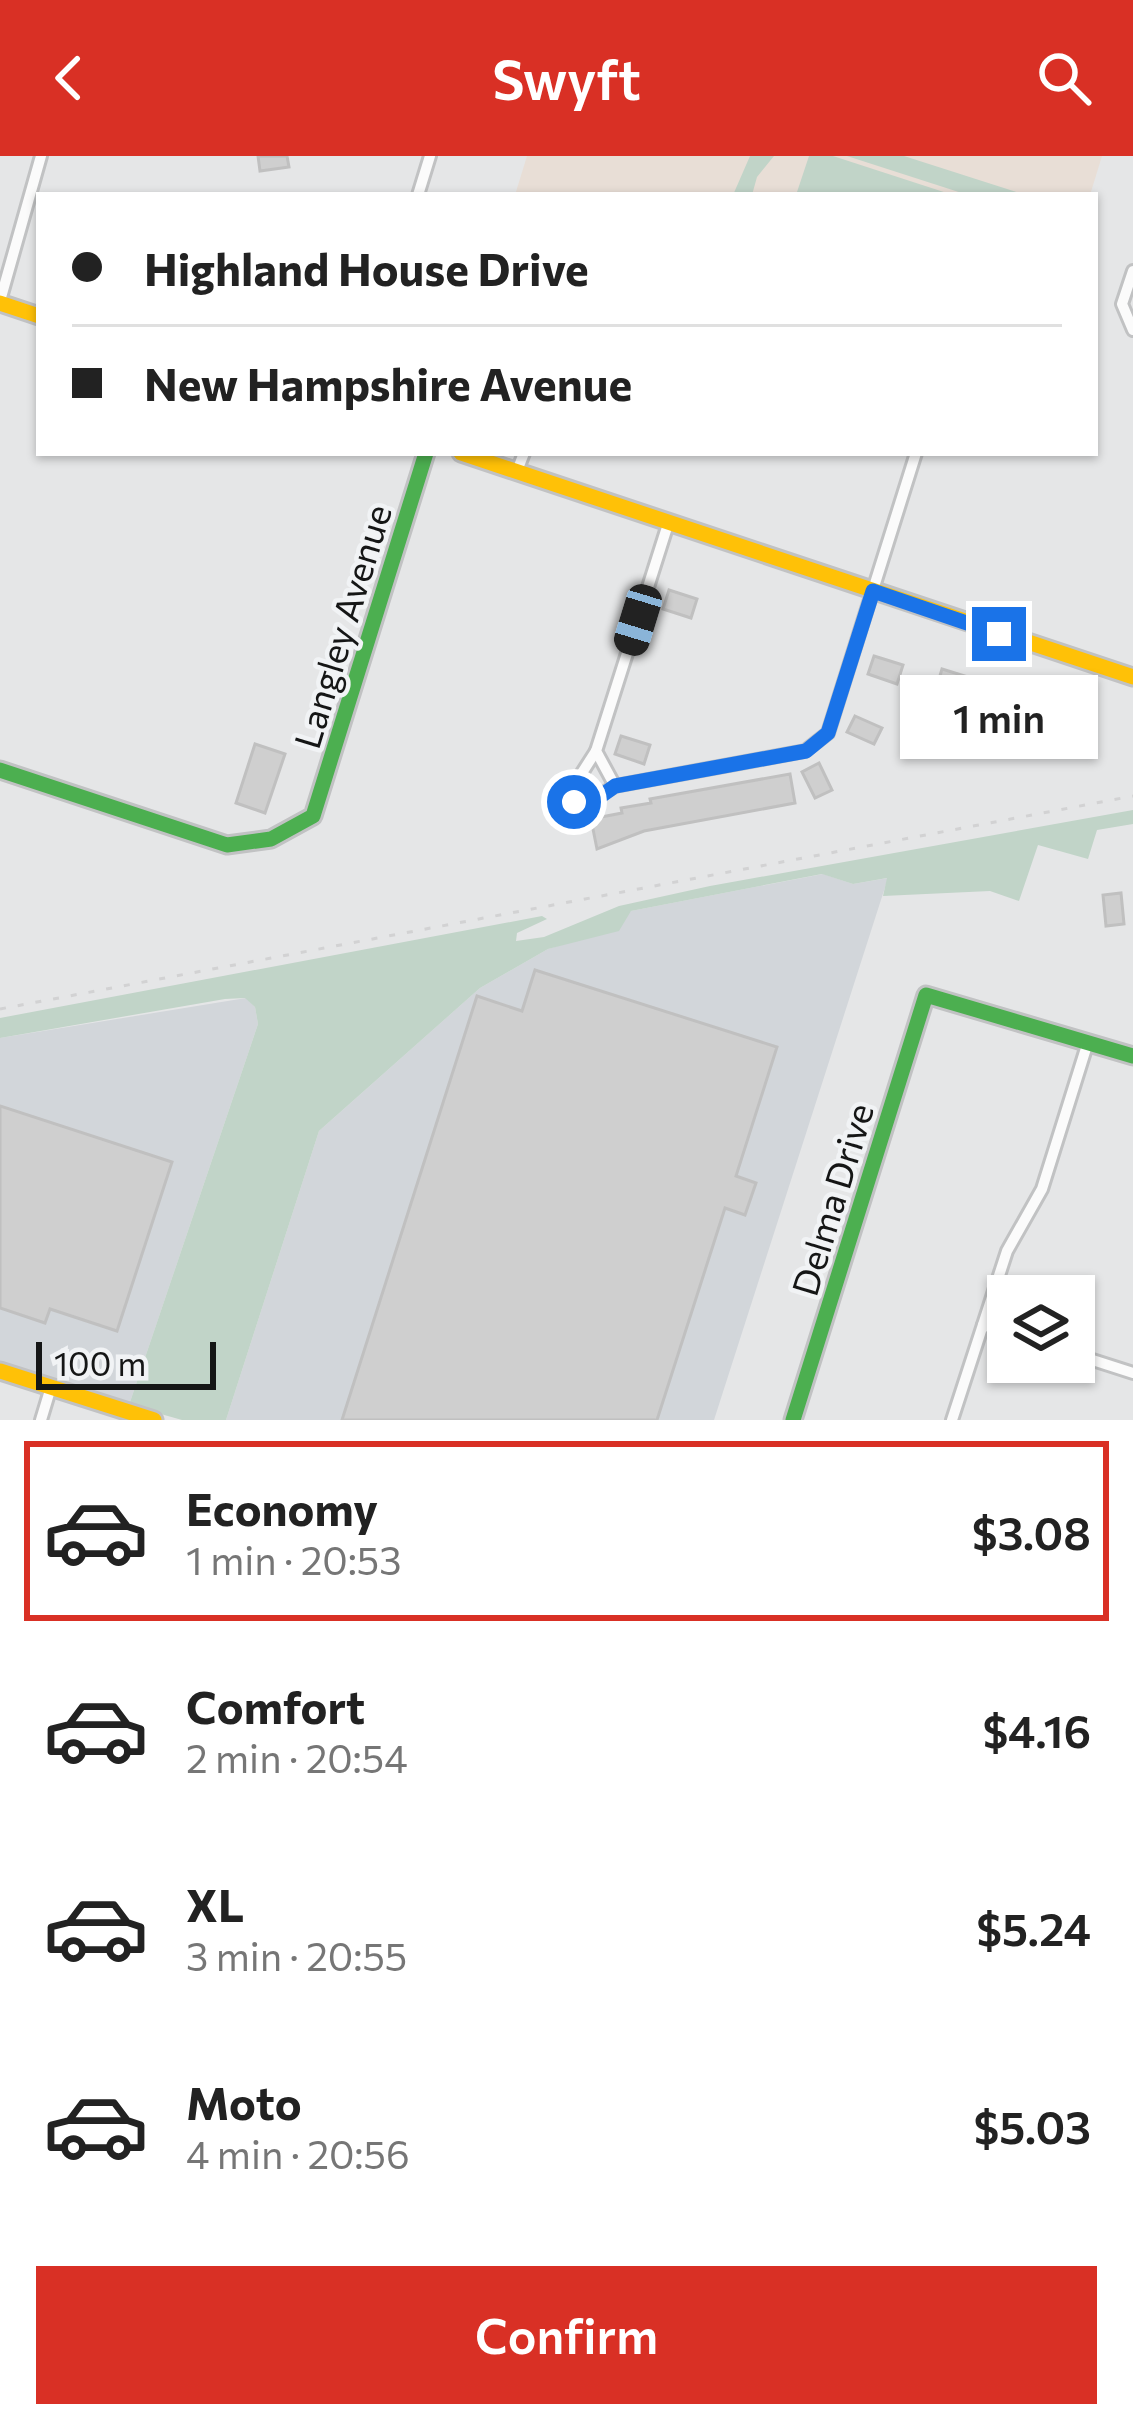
<!DOCTYPE html>
<meta charset="utf-8">
<style>
:root{--surface:#fff;--page:#f2f2f2;--text:#222;--muted:#767676;--line:#e0e0e0;--accent:#d93025}
body{margin:0;font-family:Commissioner,sans-serif;background:var(--page);color:var(--text);height:100vh;display:flex;flex-direction:column;font-size:45px;white-space:nowrap}
*{box-sizing:border-box;margin:0}
p{font-size:39px;color:var(--muted)}
.icon{flex:none;width:66px;height:66px;fill:none;stroke:currentColor;stroke-width:2;stroke-linecap:round;stroke-linejoin:round}
.map{position:relative;height:1264px;overflow:hidden}
.sheet{display:flex;flex-direction:column;background:var(--surface);flex:1}
.sheet>*{flex:none}
.guide{position:absolute;left:36px;top:36px;width:1062px;height:264px;border-radius:0px;box-shadow:0 3px 9px #0004;display:grid;align-content:center;height:264px;padding:0 36px;background:var(--surface)}
.fabs{position:absolute;left:987px;top:1119px;display:grid;gap:24px}
.fabs a{display:grid;place-items:center;width:108px;height:108px;border-radius:0px;background:var(--surface);box-shadow:0 3px 9px #0004;font-size:60px}
.scale{position:absolute;left:36px;bottom:30px;width:180px;box-sizing:border-box;padding-left:12px;border:6px solid #151616;border-top:0;font-size:33px;line-height:42px;white-space:nowrap;color:#151616;-webkit-text-stroke:9px #f1f3f5;paint-order:stroke}
.end{position:absolute;width:54px;height:54px;margin:-27px;border:15px solid #1a73e8;background:#fff;box-shadow:0 0 0 6px #fff}
.from{border-radius:50%}
.bubble{position:absolute;height:84px;border-radius:0px;background:var(--surface);box-shadow:0 3px 9px #0004;font-size:39px;font-weight:600;line-height:84px;text-align:center}
.car{position:absolute;width:36px;height:72px;margin:-36px -18px;border-radius:15px;box-shadow:0 0 9px 3px #0007;background:linear-gradient(#222 24%,#8ab4d8 0 40%,#222 0 76%,#8ab4d8 0 86%,#222 0)}
.guide b{display:flex;align-items:center;gap:42px;height:114px;font-size:45px}
.guide b+b{border-top:3px solid var(--line)}
.guide i{width:30px;height:30px;background:var(--text)}
ul{padding:21px 0 0;list-style:none}
li{display:flex;align-items:center;gap:36px;height:180px;margin:0 24px 18px;padding:0 12px;border:6px solid transparent;border-radius:0px}
li div{flex:1}
li b{display:block;font-size:45px}
li em{font-style:normal;font-weight:600}
li.active{border-color:var(--accent)}
li>.icon{width:108px;height:108px;stroke-width:1.5}
.action{display:flex;gap:24px;margin-top:auto;padding:24px 36px}
.action a{flex:1;height:138px;border-radius:0px;background:var(--accent);color:#fff;font-size:48px;font-weight:600;line-height:138px;text-align:center}
header{display:flex;justify-content:space-between;align-items:center;height:156px;padding:0 36px;background:var(--accent);color:#fff;font-size:54px;font-weight:600}
.map>svg:first-child{display:block}
</style>
<header><svg class="icon" aria-label="back" viewBox="0 0 24 24"><path d="M15 5l-7 7 7 7"/></svg>Swyft<svg class="icon" aria-label="search" viewBox="0 0 24 24"><circle cx="10" cy="10" r="6"/><path d="M15 15l6 6"/></svg></header>
<div class="map">
<svg width="1133" height="1264" viewBox="0 0 1133 1264">
<rect width="100%" height="100%" fill="#e5e6e7"/>
<g fill="#d2d6da">
<path d="M823,718l30,10 35,-6 -174,542h-488l93,-289 161,-143 68,-39 33,-10 50,-28z"/>
<path d="M246,842l9,9 3,17 -129,381 -129,-42v-325z"/>
</g>
<path fill="#e8ded6" d="M527,0h575l-12,39h-575z"/>
<g fill="#c1d4c8">
<path d="M750,0h24l-17,21 -5,18h-19z"/>
<path d="M809,0h24l120,39h-157z"/>
<path d="M847,0h57l122,39h-58z"/>
<path d="M1133,654v14l-36,6 -9,29 -50,-14 -19,56 -29,-10 -107,5 4,-18 -34,6 -31,-10 -191,37 -12,20 -71,18 -68,39 -161,143 -93,289h-44l-53,-15 129,-381 -3,-17 -10,-9 -20,1 -225,39v-20l542,-102 5,3 -30,14 -1,8 28,-4 75,-31 91,-20z"/>
</g>
<g fill="#cfcfcf" stroke="#c0c0c0" stroke-width="3">
<path d="M258,0h29l2,11 -29,4z"/>
<path d="M669,434l28,9 -6,19 -28,-9z"/>
<path d="M874,500l29,9 -6,19 -29,-10z"/>
<path d="M942,513l26,8 -19,64 -26,-8z"/>
<path d="M855,560l27,12 -8,16 -27,-12z"/>
<path d="M621,580l29,9 -6,19 -29,-10z"/>
<path d="M255,588l30,10 -20,59 -29,-10z"/>
<path d="M819,607l13,27 -17,8 -13,-26z"/>
<path d="M790,618l5,29 -151,28 -47,18 -6,-30 31,-6 -1,-5 30,-5 -1,-4z"/>
<path d="M1121,737l3,31 -18,2 -3,-31z"/>
<path d="M535,814l242,77 -41,129 20,7 -11,32 -20,-7 -68,212h-315l135,-424 45,15z"/>
<path d="M0,950l172,56 -55,169 -67,-22 -5,14 -45,-15z"/>
</g>
<g fill="none" stroke-linecap="round" stroke-linejoin="round">
<g stroke="#c1c2c3" stroke-width="16">
<g id="street">
<path d="M418,39l12,-39"/>
<path d="M1133,115l-11,33 11,26"/>
<path d="M0,145l41,-145"/>
<path d="M517,315l7,-18"/>
<path d="M596,595l-25,39 11,16 33,-20 190,-35 23,-18 88,-280"/>
<path d="M615,630l-19,-35 73,-230"/>
<path d="M983,1169l25,8"/>
<path d="M1074,1198l59,19"/>
<path d="M41,1264l10,-33"/>
<path d="M952,1264l55,-169 35,-62 46,-147"/>
</g>
</g>
<g stroke="#c1c2c3" stroke-width="21">
<g id="fast">
<path d="M0,614l227,75 44,-6 42,-23 113,-363"/>
<path d="M793,1264l133,-425 207,61"/>
</g>
</g>
<g stroke="#c1c2c3" stroke-width="21">
<g id="slow">
<path d="M0,147l39,13"/>
<path d="M461,297l672,224"/>
<path d="M0,1215l154,49"/>
</g>
</g>
<use href="#street" stroke="#fbfbfb" stroke-width="10"/>
<use href="#fast" stroke="#4caf50" stroke-width="15"/>
<use href="#slow" stroke="#ffc107" stroke-width="15"/>
<path stroke="#d2d2d3" stroke-width="3" stroke-dasharray="6 12" stroke-linecap="butt" d="M0,853l1133,-213"/>
</g>
<g fill="none" stroke-linecap="round" stroke-linejoin="round">
<path stroke="#1a73e8" stroke-width="15" d="M574,646l13,4 28,-20 191,-35 22,-18 45,-142 126,43"/>
</g>
<g text-anchor="middle" dominant-baseline="central" stroke-width="9" stroke-linejoin="round" paint-order="stroke">
<g font-size="36" fill="#151616" stroke="#f1f3f5">
<text transform="translate(341 470) rotate(-73)">Langley Avenue</text>
<text transform="translate(831 1043) rotate(-73)">Delma Drive</text>
</g>
</g>
</svg>
<div class="fabs">
<a><svg class="icon" aria-label="layers" viewBox="0 0 24 24"><path d="M12 4l9 5-9 5-9-5zM3 14l9 5 9-5"/></svg></a>
</div>
<div class="scale">100 m</div>
<i class="end from" style="left:574px;top:646px"></i>
<i class="end" style="left:999px;top:478px"></i>
<div class="bubble" style="left:900px;top:519px;width:198px">1 min</div>
<i class="car" style="left:638px;top:464px;rotate:197deg"></i>
<div class="guide">
<b><i class="from"></i>Highland House Drive</b>
<b><i></i>New Hampshire Avenue</b>
</div>
</div>
<section class="sheet">
<ul>
<li class="active"><svg class="icon" aria-label="car" viewBox="0 0 24 24"><path d="M5 17H2v-5l4-1 3-4h7l3 4 3 1v5h-3M9 17h6M6 11h13"/><circle cx="7" cy="17" r="2"/><circle cx="17" cy="17" r="2"/></svg><div><b>Economy</b><p>1 min · 20:53</p></div><em>$3.08</em></li>
<li><svg class="icon" aria-label="car" viewBox="0 0 24 24"><path d="M5 17H2v-5l4-1 3-4h7l3 4 3 1v5h-3M9 17h6M6 11h13"/><circle cx="7" cy="17" r="2"/><circle cx="17" cy="17" r="2"/></svg><div><b>Comfort</b><p>2 min · 20:54</p></div><em>$4.16</em></li>
<li><svg class="icon" aria-label="car" viewBox="0 0 24 24"><path d="M5 17H2v-5l4-1 3-4h7l3 4 3 1v5h-3M9 17h6M6 11h13"/><circle cx="7" cy="17" r="2"/><circle cx="17" cy="17" r="2"/></svg><div><b>XL</b><p>3 min · 20:55</p></div><em>$5.24</em></li>
<li><svg class="icon" aria-label="car" viewBox="0 0 24 24"><path d="M5 17H2v-5l4-1 3-4h7l3 4 3 1v5h-3M9 17h6M6 11h13"/><circle cx="7" cy="17" r="2"/><circle cx="17" cy="17" r="2"/></svg><div><b>Moto</b><p>4 min · 20:56</p></div><em>$5.03</em></li>
</ul>
<div class="action"><a>Confirm</a></div>
</section>
